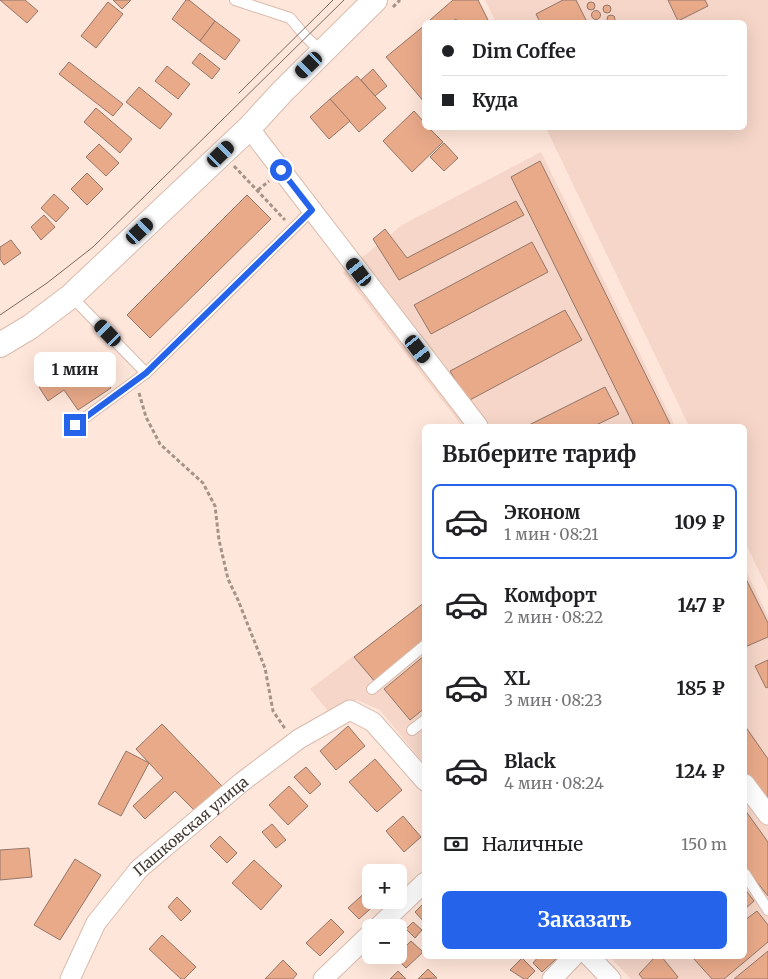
<!DOCTYPE html>
<html lang="ru">
<meta charset="utf-8">
<style>
:root{--surface:#fff;--page:#f6f6f6;--text:#202124;--muted:#757577;--line:#e0e0e0;--accent:#2563eb}
body{margin:0;font-family:Merriweather,serif;background:var(--page);color:var(--text);height:100vh;display:flex;flex-direction:column;font-size:19px;white-space:nowrap}
*{box-sizing:border-box;margin:0}
p{font-size:16px;color:var(--muted)}
.icon{flex:none;width:28px;height:28px;fill:none;stroke:currentColor;stroke-width:2;stroke-linecap:round;stroke-linejoin:round}
.map{position:relative;flex:1;overflow:hidden}
.drawer{position:absolute;left:422px;top:424px;width:325px;height:535px;display:flex;flex-direction:column;background:var(--surface);border-radius:8px;box-shadow:0 5px 20px #0002}
.drawer>*{flex:none}
.hud{position:absolute;left:422px;top:20px;width:325px;height:110px;border-radius:8px;box-shadow:0 5px 20px #0002;display:grid;align-content:center;height:110px;padding:0 20px;background:var(--surface)}
.fabs{position:absolute;left:362px;top:864px;display:grid;gap:10px}
.fabs a{display:grid;place-items:center;width:45px;height:45px;border-radius:8px;background:var(--surface);box-shadow:0 5px 20px #0002;font-size:25px}
.end{position:absolute;width:22px;height:22px;margin:-11px;border:6px solid #2563eb;background:#fff;box-shadow:0 0 0 2px #fff}
.from{border-radius:50%}
.bubble{position:absolute;height:35px;border-radius:8px;background:var(--surface);box-shadow:0 5px 20px #0002;font-size:16px;font-weight:700;line-height:35px;text-align:center}
.car{position:absolute;width:15px;height:30px;margin:-15px -8px;border-radius:6px;box-shadow:0 0 4px 1px #0007;background:linear-gradient(#222 24%,#8ab4d8 0 40%,#222 0 76%,#8ab4d8 0 86%,#222 0)}
.hud b{display:flex;align-items:center;gap:18px;height:48px;font-size:19px}
.hud b+b{border-top:1px solid var(--line)}
.hud i{width:12px;height:12px;background:var(--text)}
ul{padding:0;list-style:none}
li{display:flex;align-items:center;gap:15px;height:75px;margin:0 10px 8px;padding:0 10px;border:2px solid transparent;border-radius:8px}
li div{flex:1}
li b{display:block;font-size:19px}
li em{font-style:normal;font-weight:700}
li.on{border-color:var(--accent)}
li>.icon{width:45px;height:45px;stroke-width:1.5}
h2{padding:0 20px;font-size:22px;line-height:60px}
.pay{display:flex;align-items:center;gap:12px;height:55px;padding:0 20px;font-size:19px}
.pay p{margin-inline-start:auto}
.action{display:flex;gap:10px;margin-top:auto;padding:10px 20px}
.action a{flex:1;height:58px;border-radius:8px;background:var(--accent);color:#fff;font-size:20px;font-weight:700;line-height:58px;text-align:center}
.map>svg:first-child{display:block}
</style>
<div class="map">
<svg width="768" height="979" viewBox="0 0 768 979">
<rect width="100%" height="100%" fill="#ffe6da"/>
<g fill="#f5d6c8">
<path d="M485,0h283v590l-23,-48v-116h-56l-143,-298h199v-106h-249z"/>
<path d="M541,152l134,274h-213l-119,-153 59,-48z"/>
<path d="M745,569l23,47v363h-137l-22,-23h136z"/>
<path d="M425,602v163l-45,-55 -23,-10 -29,11 -18,-22z"/>
</g>
<g fill="#e9aa8a" stroke="#93776a">
<path d="M0,0h25l13,11 -11,12z"/>
<path d="M113,0h18l-9,9z"/>
<path d="M186,0h3l26,21 -15,20 -28,-22z"/>
<path d="M453,0h25l11,22h-31l-2,-3 -4,3h-20l-2,-2z"/>
<path d="M563,0h13l11,22h-47l-4,-8z"/>
<path d="M668,0h37l3,6 -30,15z"/>
<circle cx="591" cy="6" r="4"/>
<path d="M108,2l15,12 -27,34 -15,-12z"/>
<circle cx="607" cy="9" r="4"/>
<circle cx="596" cy="15" r="4.5"/>
<circle cx="611" cy="19" r="4"/>
<path d="M215,21l25,19 -15,20 -25,-19z"/>
<path d="M425,25v78l-39,-46z"/>
<path d="M200,53l20,16 -8,10 -20,-16z"/>
<path d="M69,62l54,42 -10,12 -54,-42z"/>
<path d="M167,66l23,18 -12,15 -23,-18z"/>
<path d="M373,69l14,17 -12,10 -14,-16z"/>
<path d="M357,76l29,32 -27,24 -29,-33z"/>
<path d="M139,87l33,27 -12,15 -34,-27z"/>
<path d="M330,99l20,22 -21,18 -19,-22z"/>
<path d="M96,108l36,31 -12,14 -36,-31z"/>
<path d="M414,111l11,12v5h4l14,14 -31,30 -29,-31z"/>
<path d="M444,143l14,15 -14,13 -14,-14z"/>
<path d="M99,144l20,19 -13,13 -20,-19z"/>
<path d="M540,161l131,265h-37l-123,-249z"/>
<path d="M87,173l16,16 -16,16 -16,-16z"/>
<path d="M54,194l15,14 -13,14 -15,-14z"/>
<path d="M247,195l24,24 -121,119 -23,-23z"/>
<path d="M516,201l8,14 -125,65 -26,-41 12,-10 22,29z"/>
<path d="M44,215l11,12 -14,13 -10,-13z"/>
<path d="M11,240l10,13 -17,12 -4,-6v-12z"/>
<path d="M532,242l16,30 -117,62 -17,-29z"/>
<path d="M565,310l17,30 -114,61 -18,-30z"/>
<path d="M87,354l24,34 -33,22 -14,-20 -16,11 -9,-14z"/>
<path d="M605,387l14,27 -25,12h-67z"/>
<path d="M745,577l23,46v14l-23,10z"/>
<path d="M425,602v41l-49,40 -22,-26z"/>
<path d="M425,655v53l-15,12 -26,-31z"/>
<path d="M768,660v27l-2,1 -11,-22z"/>
<path d="M162,724l60,62 -27,25 -20,-20 -30,28 -12,-13 30,-28 -27,-29z"/>
<path d="M348,726l17,20 -29,24 -16,-19z"/>
<path d="M745,726l23,33v48l-23,-30z"/>
<path d="M126,751l23,12 -28,53 -23,-12z"/>
<path d="M375,759l27,31 -25,22 -28,-30z"/>
<path d="M306,767l15,17 -11,10 -16,-17z"/>
<path d="M289,786l19,20 -20,19 -19,-20z"/>
<path d="M745,810l23,32v54l-23,-29z"/>
<path d="M403,816l18,21 -17,15 -18,-21z"/>
<path d="M272,824l14,16 -10,8 -14,-16z"/>
<path d="M220,836l17,17 -10,10 -17,-17z"/>
<path d="M29,848l3,29 -32,3v-30z"/>
<path d="M75,859l26,16 -41,65 -26,-15z"/>
<path d="M254,860l28,26 -21,24 -29,-27z"/>
<path d="M369,889l2,3v8l8,1 -20,18 -11,-11z"/>
<path d="M745,889l9,12 -9,8z"/>
<path d="M177,897l14,14 -10,10 -13,-14z"/>
<path d="M424,903l1,1v19l-10,-11z"/>
<path d="M757,911l11,14v17l-44,37h-12l-18,-20 4,-3h47v-36z"/>
<path d="M331,919l13,13 -24,24 -14,-13z"/>
<path d="M413,922l9,8 -7,8 -9,-9z"/>
<path d="M162,935l34,32 -12,12h-3l-32,-30z"/>
<path d="M411,941l12,11 -17,16 -11,-11z"/>
<path d="M768,951v28h-34z"/>
<path d="M539,956h16l2,2 -15,14 -9,-9z"/>
<path d="M656,956h5l17,21 -2,2h-33l-4,-5z"/>
<path d="M522,958l13,13 -8,8h-3l-14,-9z"/>
<path d="M283,960l14,14 -4,5h-28z"/>
<path d="M428,969l9,9 -19,1z"/>
<path d="M398,971l8,8h-16z"/>
</g>
<g fill="none" stroke-linecap="round" stroke-linejoin="round">
<g stroke="#d9bbad" stroke-width="12">
<g id="service">
<path d="M235,0l55,18 16,19 16,15"/>
<path d="M71,296l75,77 166,-163"/>
<path d="M75,425l71,-52"/>
<path d="M372,689l53,-44"/>
<path d="M412,730l13,-10"/>
<path d="M745,874l23,36"/>
</g>
</g>
<g stroke="#d9bbad" stroke-width="21">
<g id="minor">
<path d="M249,128l229,298"/>
<path d="M745,784l23,31"/>
<path d="M377,928l48,-46"/>
<path d="M589,956l22,23"/>
<path id="s1" d="M70,979l26,-56 43,-54 103,-87 57,-43 51,-29 23,12 52,59"/>
<path d="M323,979l48,-46"/>
<path d="M552,979l22,-23"/>
</g>
</g>
<g stroke="#d9bbad" stroke-width="26">
<path id="tertiary" d="M0,345l30,-18 41,-31 178,-168 34,-37 92,-91"/>
</g>
<g stroke="#a59289" stroke-width="3" stroke-dasharray="4 2.5" stroke-linecap="butt">
<path d="M393,7l7,-7"/>
<path d="M234,166l51,54"/>
<path d="M258,190l11,-9"/>
<path d="M139,393l7,24 14,27 43,39 12,23 4,34 9,39 10,21 27,68 8,43 13,19"/>
</g>
<use href="#service" stroke="#fff" stroke-width="10"/>
<use href="#minor" stroke="#fff" stroke-width="19"/>
<use href="#tertiary" stroke="#fff" stroke-width="24"/>
<g stroke="#796961" stroke-width="1">
<path d="M239,93l94,-93"/>
<path d="M0,315l47,-32 46,-36 251,-247"/>
</g>
</g>
<g fill="none" stroke-linecap="round" stroke-linejoin="round">
<path stroke="#2563eb" stroke-width="6" d="M75,425l71,-52 166,-163 -31,-40"/>
</g>
<g text-anchor="middle" dominant-baseline="central" stroke-width="5" stroke-linejoin="round" paint-order="stroke">
<g font-size="15" fill="#443832" stroke="#ffe6da">
<text stroke="none"><textPath href="#s1" startOffset="198">Пашковская улица</textPath></text>
</g>
</g>
</svg>
<div class="fabs">
<a>+</a>
<a>−</a>
</div>
<i class="end from" style="left:281px;top:170px"></i>
<i class="end" style="left:75px;top:425px"></i>
<div class="bubble" style="left:34px;top:352px;width:82px">1 мин</div>
<i class="car" style="left:309px;top:65px;rotate:226deg"></i>
<i class="car" style="left:221px;top:154px;rotate:46deg"></i>
<i class="car" style="left:140px;top:231px;rotate:47deg"></i>
<i class="car" style="left:359px;top:272px;rotate:323deg"></i>
<i class="car" style="left:108px;top:333px;rotate:316deg"></i>
<i class="car" style="left:418px;top:349px;rotate:143deg"></i>
<div class="hud">
<b><i class="from"></i>Dim Coffee</b>
<b><i></i>Куда</b>
</div>
<section class="drawer">
<h2>Выберите тариф</h2>
<ul>
<li class="on"><svg class="icon" aria-label="car" viewBox="0 0 24 24"><path d="M5 17H2v-5l4-1 3-4h7l3 4 3 1v5h-3M9 17h6M6 11h13"/><circle cx="7" cy="17" r="2"/><circle cx="17" cy="17" r="2"/></svg><div><b>Эконом</b><p>1 мин · 08:21</p></div><em>109 ₽</em></li>
<li><svg class="icon" aria-label="car" viewBox="0 0 24 24"><path d="M5 17H2v-5l4-1 3-4h7l3 4 3 1v5h-3M9 17h6M6 11h13"/><circle cx="7" cy="17" r="2"/><circle cx="17" cy="17" r="2"/></svg><div><b>Комфорт</b><p>2 мин · 08:22</p></div><em>147 ₽</em></li>
<li><svg class="icon" aria-label="car" viewBox="0 0 24 24"><path d="M5 17H2v-5l4-1 3-4h7l3 4 3 1v5h-3M9 17h6M6 11h13"/><circle cx="7" cy="17" r="2"/><circle cx="17" cy="17" r="2"/></svg><div><b>XL</b><p>3 мин · 08:23</p></div><em>185 ₽</em></li>
<li><svg class="icon" aria-label="car" viewBox="0 0 24 24"><path d="M5 17H2v-5l4-1 3-4h7l3 4 3 1v5h-3M9 17h6M6 11h13"/><circle cx="7" cy="17" r="2"/><circle cx="17" cy="17" r="2"/></svg><div><b>Black</b><p>4 мин · 08:24</p></div><em>124 ₽</em></li>
</ul>
<div class="pay"><svg class="icon" aria-label="cash" viewBox="0 0 24 24"><path d="M3 7h18v10H3z"/><circle cx="12" cy="12" r="2"/></svg>Наличные<p>150 m</p></div>
<div class="action"><a>Заказать</a></div>
</section>
</div>
